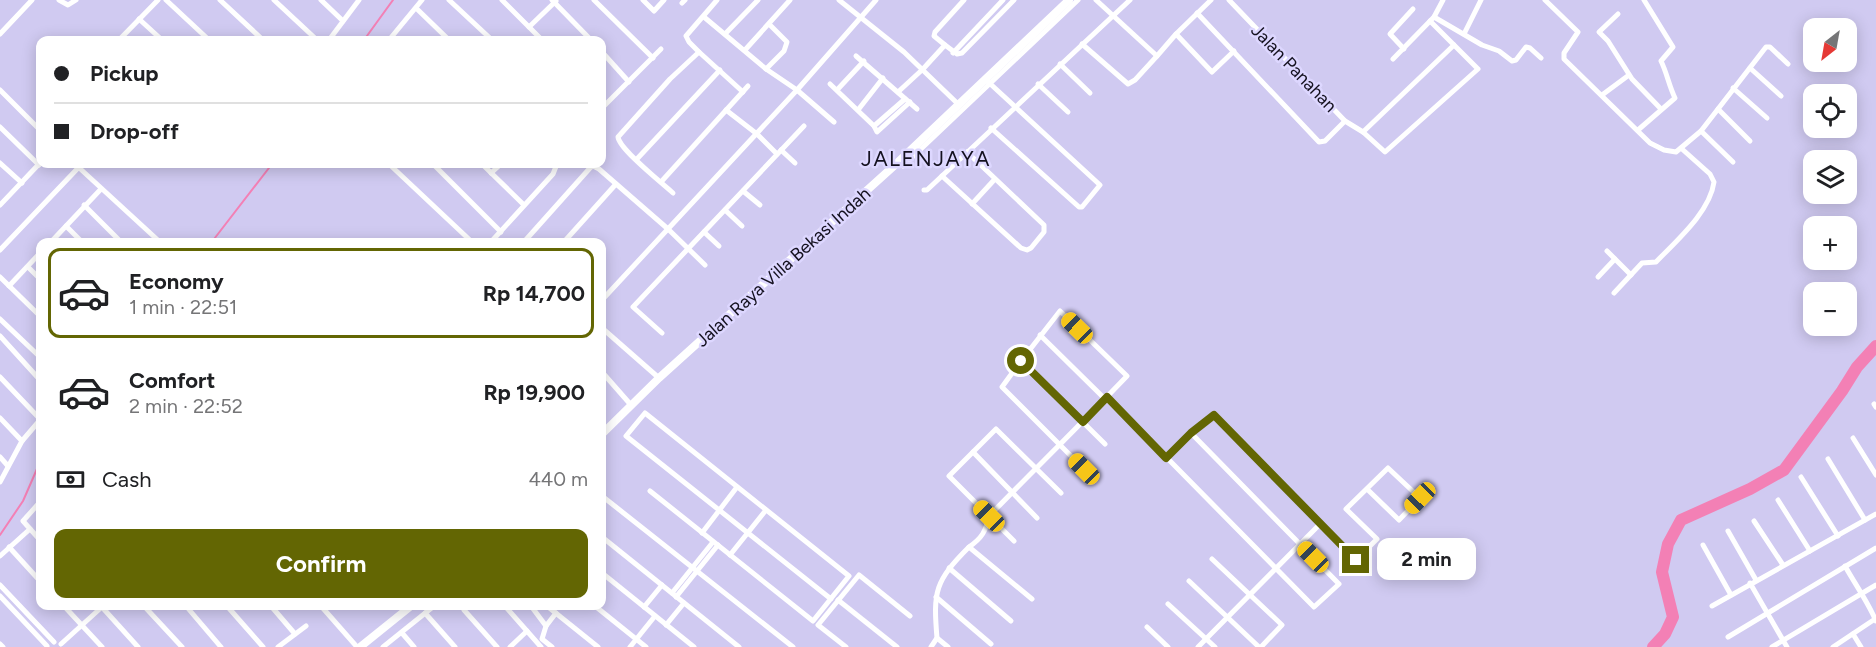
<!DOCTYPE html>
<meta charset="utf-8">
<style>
:root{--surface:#fff;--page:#f2f2f2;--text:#202124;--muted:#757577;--line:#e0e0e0;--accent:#636603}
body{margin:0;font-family:Figtree,sans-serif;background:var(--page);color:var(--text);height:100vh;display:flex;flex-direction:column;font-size:22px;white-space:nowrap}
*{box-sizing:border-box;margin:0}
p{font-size:20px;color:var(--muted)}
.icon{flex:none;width:33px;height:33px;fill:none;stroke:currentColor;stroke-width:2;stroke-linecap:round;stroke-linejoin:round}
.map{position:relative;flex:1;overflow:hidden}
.drawer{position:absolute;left:36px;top:238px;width:570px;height:372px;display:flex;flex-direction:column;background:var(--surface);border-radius:12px;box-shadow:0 3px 15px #0003}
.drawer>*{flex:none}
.banner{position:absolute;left:36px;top:36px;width:570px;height:132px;border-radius:12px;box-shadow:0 3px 15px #0003;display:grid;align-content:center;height:132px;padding:0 18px;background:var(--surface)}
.needle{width:39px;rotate:211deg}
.tools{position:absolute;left:1803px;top:18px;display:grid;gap:12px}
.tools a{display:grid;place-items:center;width:54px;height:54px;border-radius:12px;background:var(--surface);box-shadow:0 3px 15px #0003;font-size:30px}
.end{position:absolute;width:27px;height:27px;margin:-14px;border:8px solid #636603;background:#fff;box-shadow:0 0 0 3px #fff}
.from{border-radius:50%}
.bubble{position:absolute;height:42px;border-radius:12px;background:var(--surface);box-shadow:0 3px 15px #0003;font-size:20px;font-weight:700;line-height:42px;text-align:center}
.car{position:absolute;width:18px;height:36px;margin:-18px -9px;border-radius:8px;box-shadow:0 0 4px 2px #0007;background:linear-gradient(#f5c518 24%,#345 0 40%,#f5c518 0 76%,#345 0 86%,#f5c518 0)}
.banner b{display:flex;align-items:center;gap:21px;height:57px;font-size:22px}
.banner b+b{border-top:2px solid var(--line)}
.banner i{width:15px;height:15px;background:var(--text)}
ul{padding:10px 0 0;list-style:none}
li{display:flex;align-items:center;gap:18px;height:90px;margin:0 12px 9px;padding:0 6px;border:3px solid transparent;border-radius:12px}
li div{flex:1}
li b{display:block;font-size:22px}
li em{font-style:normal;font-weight:700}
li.on{border-color:var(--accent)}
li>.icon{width:54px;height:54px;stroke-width:1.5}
.pay{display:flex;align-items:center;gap:15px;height:66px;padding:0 18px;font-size:22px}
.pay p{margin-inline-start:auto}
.cta{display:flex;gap:12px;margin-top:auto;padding:12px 18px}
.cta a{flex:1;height:69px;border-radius:12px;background:var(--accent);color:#fff;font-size:24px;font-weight:700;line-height:69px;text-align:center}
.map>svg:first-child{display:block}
</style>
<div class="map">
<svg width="1876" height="647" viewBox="0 0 1876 647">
<rect width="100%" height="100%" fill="#d0caf1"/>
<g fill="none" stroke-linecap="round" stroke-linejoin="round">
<g stroke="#f380b5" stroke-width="2">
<path d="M364,40l29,-40"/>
<path d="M211,243l61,-79"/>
<path d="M0,535l23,-34 17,-39"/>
</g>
<path stroke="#f380b5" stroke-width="12" d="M1653,647l12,-13 8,-17 -11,-45 6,-28 13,-24 69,-31 34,-19 58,-79 15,-24 19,-21"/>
<g stroke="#fff" stroke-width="5">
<path d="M59,0l9,5 8,-5"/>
<path d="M166,0l43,40"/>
<path d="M220,0l43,40"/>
<path d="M274,0l43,40"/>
<path d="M321,0l22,21"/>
<path d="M449,0l43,40"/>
<path d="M502,0l40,40"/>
<path d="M552,0l39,40"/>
<path d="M594,0l59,58"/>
<path d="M643,0l11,11 10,-11"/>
<path d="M839,0l65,52 54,52"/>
<path d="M1096,0l61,56 19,-22 35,-34"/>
<path d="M1229,0l116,121 18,11 22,20 93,-83 -48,-48"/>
<path d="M1545,0l33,32 -14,21v6l86,84 14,7 12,2 25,-21 65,-84h4l18,17"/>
<path d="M682,3l3,-3"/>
<path d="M416,8l33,32"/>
<path d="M1197,13l122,129 6,-1 20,-20"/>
<path d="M1618,14l-19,18 9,9 24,38 29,30"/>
<path d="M704,17l62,52 31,21 37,32"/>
<path d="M1434,17l48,28 17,6 13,10 4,-1 10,-13 4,1 11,10"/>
<path d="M139,19l23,21"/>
<path d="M529,27l27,-26"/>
<path d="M0,34l32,-34"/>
<path d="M725,34l33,-34"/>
<path d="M1176,34l36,38 22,-21"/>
<path d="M1464,34l17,-34"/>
<path d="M119,40l39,-40"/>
<path d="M329,40l30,-40"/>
<path d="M389,40l33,-40"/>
<path d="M1082,44l46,40 7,-4 22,-24"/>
<path d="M945,45l12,9 5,-1 52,-53"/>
<path d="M1404,49l-14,-15 23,-25"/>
<path d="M745,50l45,-50"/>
<path d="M602,52l27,30"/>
<path d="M699,52l-10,-10 -3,-6 31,-36"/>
<path d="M953,53l50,-53"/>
<path d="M856,56l61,53"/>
<path d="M1393,59l41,-42 9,-17"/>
<path d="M1060,64l30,29"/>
<path d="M1750,68l31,28"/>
<path d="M766,69l18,-18 3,-9 -18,-18"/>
<path d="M985,79l115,106 -18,22h-3l-88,-79"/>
<path d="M830,84l44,42 3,6 33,-30"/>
<path d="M1038,84l30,28"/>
<path d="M1733,88l34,30"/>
<path d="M0,90l40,40"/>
<path d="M837,90l27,-29"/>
<path d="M898,92l25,-23 22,-24 -11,-9 1,-4 29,-32"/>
<path d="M1602,95l27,-20"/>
<path d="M602,108l59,-59"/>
<path d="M1718,109l32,32"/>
<path d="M726,110l31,24 20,20"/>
<path d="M858,110l25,-32"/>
<path d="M874,126l31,-27"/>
<path d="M0,127l39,38"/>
<path d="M1638,130l37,-32c-6,-12 -8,-25 -14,-37l12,-14 -29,-47"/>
<path d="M1701,131l32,31"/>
<path d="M1363,132l91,-87"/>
<path d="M781,150l14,13"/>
<path d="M636,160l84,-90"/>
<path d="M0,163l22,20"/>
<path d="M75,164l86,79"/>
<path d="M389,164l84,79"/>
<path d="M433,164l68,68"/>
<path d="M482,164l42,41"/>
<path d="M903,166l175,-166"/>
<path d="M491,173l10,-9"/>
<path d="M942,176l79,72 6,2 4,-2 13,-16v-7l-77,-73"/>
<path d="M661,182l87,-96"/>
<path d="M924,190h3l203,-190"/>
<path d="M743,191l17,14"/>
<path d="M673,193c-11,-10 -54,-44 -55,-56l52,-58 29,-27 44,40"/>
<path d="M972,204l23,-25"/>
<path d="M0,205l40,-42"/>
<path d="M84,205l38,38"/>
<path d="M725,210l17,16"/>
<path d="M66,226l17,17"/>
<path d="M704,232l15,14"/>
<path d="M50,243l51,-54"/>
<path d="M490,243l63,-69 4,-10"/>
<path d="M523,243l67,-75 3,-2 6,3 69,60 37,36"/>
<path d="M563,243l53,-59"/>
<path d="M0,250l79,-83"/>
<path d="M1607,251l24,24"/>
<path d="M28,267l12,12"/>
<path d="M0,277l40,39"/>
<path d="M1598,277l17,-18"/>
<path d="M9,286l31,-33"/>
<path d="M1614,293l28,-30 14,-1c20,-21 54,-50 58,-80l-4,-8 -28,-25"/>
<path d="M602,300l195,-210 79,-90"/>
<path d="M0,319l40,38"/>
<path d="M602,328l57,50"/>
<path d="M662,333l-29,-26 171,-181"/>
<path d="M1040,335l65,64"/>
<path d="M0,336l40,44"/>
<path d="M1021,361l-19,26 82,82"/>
<path d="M602,372l29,33"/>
<path d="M0,377l40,42"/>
<path d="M1107,397l207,210 25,-23 -148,-151"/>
<path d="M1874,404l2,3"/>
<path d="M0,418l22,23"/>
<path d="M1853,438l23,37"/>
<path d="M973,452l64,66"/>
<path d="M0,457l8,9"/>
<path d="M1166,458l25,-25 23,-18 142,145 21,-21 -31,-30 42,-41 32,30 -21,22 -32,-31"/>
<path d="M1828,459l37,61"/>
<path d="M1801,477l37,59"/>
<path d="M0,482l22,-41 18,-21"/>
<path d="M650,491l163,130 36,-45 -204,-163 -19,23 205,163"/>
<path d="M602,496l191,151"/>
<path d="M1778,500l32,51"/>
<path d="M40,502l-17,19 17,19"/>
<path d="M1754,521l29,44"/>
<path d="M1728,531l28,49"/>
<path d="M702,533l35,-46"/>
<path d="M602,537l137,110"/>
<path d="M1014,541l-65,-65 47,-47 65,64"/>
<path d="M1703,545l28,50"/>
<path d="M9,547l31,34"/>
<path d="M969,547c13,-9 17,-16 20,-31 46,-47 92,-92 138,-140l-67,-65 -39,50 84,83"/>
<path d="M730,555l36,-45"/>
<path d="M0,556l30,-27"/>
<path d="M1212,559l70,66 -21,22"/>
<path d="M1845,566c10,18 23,36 31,55"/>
<path d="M949,568l62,53"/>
<path d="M602,573l92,74"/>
<path d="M1189,581l70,66"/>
<path d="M1750,583l37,64"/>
<path d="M0,585l54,57"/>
<path d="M672,593l41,-51"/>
<path d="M0,596l47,50"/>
<path d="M676,597l42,-52"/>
<path d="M936,597l55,47"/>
<path d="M838,600l59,47"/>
<path d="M1168,604l47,43"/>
<path d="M64,606l38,41"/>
<path d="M101,606l37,41"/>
<path d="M144,606l38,41"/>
<path d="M186,606l35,41"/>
<path d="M227,606l36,41"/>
<path d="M271,606l24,28"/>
<path d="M321,606l36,41"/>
<path d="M468,606l-4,4 33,37"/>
<path d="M505,606l36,41"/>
<path d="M531,606l15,20"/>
<path d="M547,606l51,41"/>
<path d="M595,606l51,41"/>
<path d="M1712,606l164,-92"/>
<path d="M644,607l18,-22"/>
<path d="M425,613l30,34"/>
<path d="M666,625l18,-22"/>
<path d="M1147,627l21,20"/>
<path d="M402,633l12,14"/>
<path d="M1853,634l8,13"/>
<path d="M1728,637l148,-89"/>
<path d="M937,638l11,9"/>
<path d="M0,644l3,3"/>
<path d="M61,644l42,-38"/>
<path d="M278,647l28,-21"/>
<path d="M383,647l51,-41"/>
<path d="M510,647l17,-16"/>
<path d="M552,647l-10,-8 4,-13 10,-13"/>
<path d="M630,647l25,-31"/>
<path d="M846,647l-28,-22 41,-50 51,41"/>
<path d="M931,647l6,-9c-4,-47 -2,-57 32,-91l63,52"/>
<path d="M1198,647l122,-123"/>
<path d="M1772,647l104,-62"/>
<path d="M1833,647l42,-28"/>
</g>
<g stroke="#fff" stroke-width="8">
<path d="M602,434l57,-56 236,-213 174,-165"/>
<path d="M360,647l51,-41"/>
</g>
</g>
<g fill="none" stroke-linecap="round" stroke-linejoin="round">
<path stroke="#636603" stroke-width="8" d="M1021,361l62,61 24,-25 59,61 25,-25 23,-18 142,145"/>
</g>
<g text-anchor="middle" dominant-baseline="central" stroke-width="5" stroke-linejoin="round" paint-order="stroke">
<g font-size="18" fill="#14111f" stroke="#ddd7ff">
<text transform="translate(1294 68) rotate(46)">Jalan Panahan</text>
<text transform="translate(783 267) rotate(-42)">Jalan Raya Villa Bekasi Indah</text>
</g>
<g font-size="21" letter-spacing="1.5" fill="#14111f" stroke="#ddd7ff">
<text x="926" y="158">JALENJAYA</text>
</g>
</g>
</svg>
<div class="tools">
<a><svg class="needle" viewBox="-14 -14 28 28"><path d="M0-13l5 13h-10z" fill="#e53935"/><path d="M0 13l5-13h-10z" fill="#757577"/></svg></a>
<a><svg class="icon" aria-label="locate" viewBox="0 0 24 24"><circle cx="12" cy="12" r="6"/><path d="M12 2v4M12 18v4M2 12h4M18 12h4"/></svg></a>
<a><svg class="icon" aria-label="layers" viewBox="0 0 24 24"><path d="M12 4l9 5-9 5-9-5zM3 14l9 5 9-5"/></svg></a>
<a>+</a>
<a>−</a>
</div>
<i class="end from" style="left:1021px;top:361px"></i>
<i class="end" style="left:1356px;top:560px"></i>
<div class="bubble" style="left:1377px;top:538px;width:99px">2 min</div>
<i class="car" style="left:1077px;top:328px;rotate:314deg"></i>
<i class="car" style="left:1084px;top:469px;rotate:315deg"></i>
<i class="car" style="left:1420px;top:498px;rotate:224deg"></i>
<i class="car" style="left:989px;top:516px;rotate:315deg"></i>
<i class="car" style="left:1313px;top:557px;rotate:315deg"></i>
<div class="banner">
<b><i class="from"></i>Pickup</b>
<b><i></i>Drop-off</b>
</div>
<section class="drawer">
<ul>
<li class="on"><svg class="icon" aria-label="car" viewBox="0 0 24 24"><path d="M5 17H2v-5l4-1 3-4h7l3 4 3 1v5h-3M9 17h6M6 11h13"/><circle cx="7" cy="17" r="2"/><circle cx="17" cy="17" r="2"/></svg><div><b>Economy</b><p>1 min · 22:51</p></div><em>Rp 14,700</em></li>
<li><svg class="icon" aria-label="car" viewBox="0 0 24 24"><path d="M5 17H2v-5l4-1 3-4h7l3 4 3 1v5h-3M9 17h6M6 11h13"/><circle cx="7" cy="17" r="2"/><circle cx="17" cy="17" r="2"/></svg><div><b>Comfort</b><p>2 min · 22:52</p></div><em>Rp 19,900</em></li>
</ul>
<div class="pay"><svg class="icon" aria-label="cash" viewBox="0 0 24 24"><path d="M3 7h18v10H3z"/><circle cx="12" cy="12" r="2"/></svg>Cash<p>440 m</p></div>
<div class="cta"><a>Confirm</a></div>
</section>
</div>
